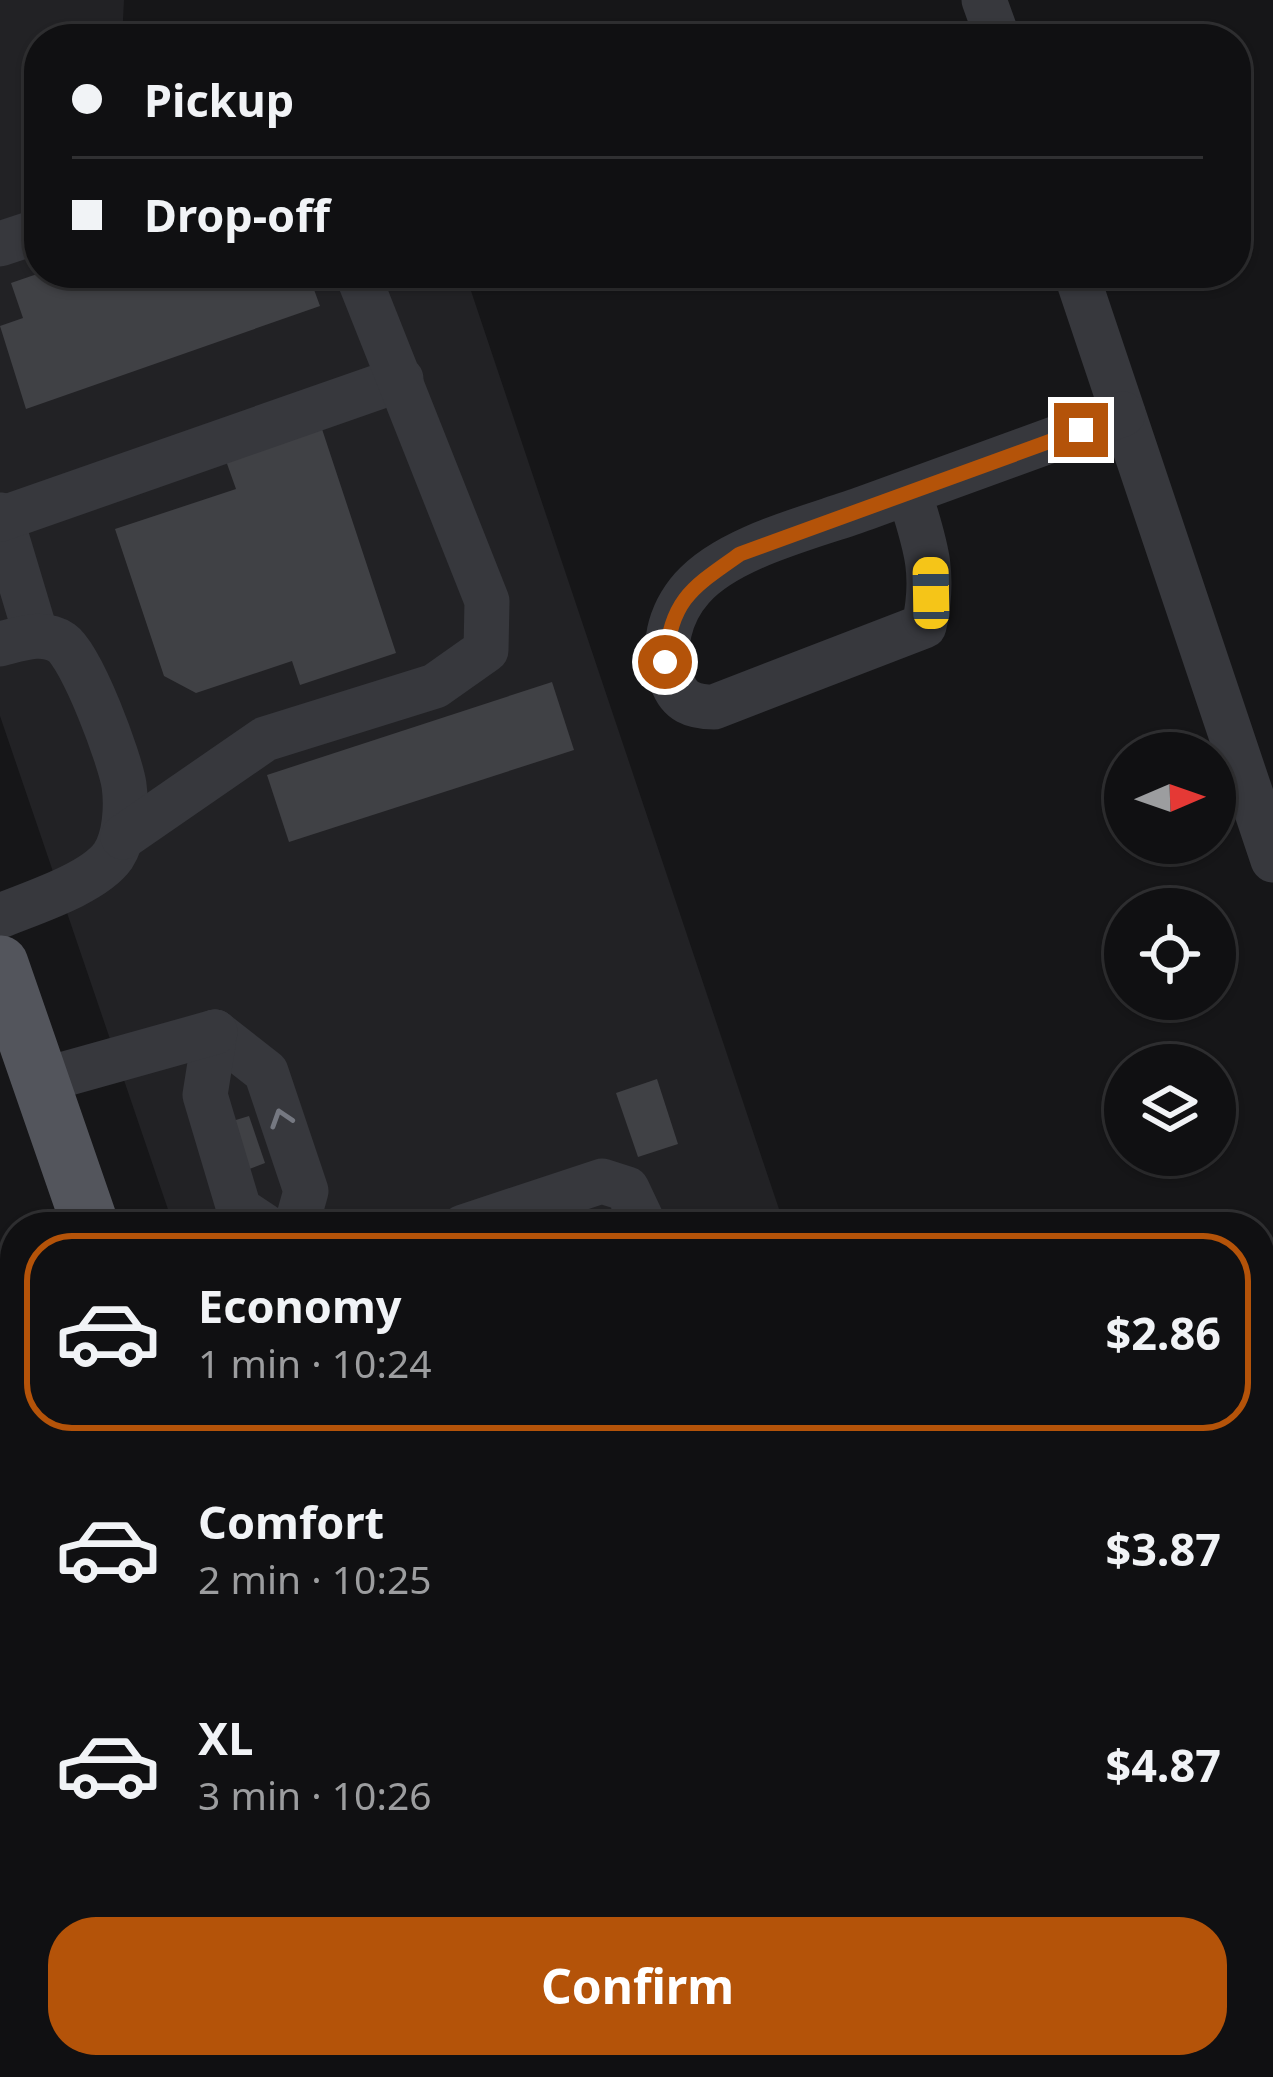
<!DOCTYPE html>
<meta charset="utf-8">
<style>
:root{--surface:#101012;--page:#19191b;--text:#f1f3f6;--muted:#9c9d9f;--line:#303032;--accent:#b45309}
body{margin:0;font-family:"Noto Sans",sans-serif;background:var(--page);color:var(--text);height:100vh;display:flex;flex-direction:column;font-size:45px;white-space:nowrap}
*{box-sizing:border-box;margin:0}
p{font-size:39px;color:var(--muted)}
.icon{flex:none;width:66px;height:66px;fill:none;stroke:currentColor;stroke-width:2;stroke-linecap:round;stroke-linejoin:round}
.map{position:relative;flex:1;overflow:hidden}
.panel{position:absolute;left:0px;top:1212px;width:1275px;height:867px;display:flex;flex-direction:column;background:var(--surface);border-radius:48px 48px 0 0;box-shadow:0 3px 9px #0004,0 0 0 3px var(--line)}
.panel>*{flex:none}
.banner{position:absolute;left:24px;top:24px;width:1227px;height:264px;border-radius:48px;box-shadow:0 3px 9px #0004,0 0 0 3px var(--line);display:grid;align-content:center;height:264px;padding:0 48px;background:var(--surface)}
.needle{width:78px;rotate:88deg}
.controls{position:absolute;left:1104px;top:732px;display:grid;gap:24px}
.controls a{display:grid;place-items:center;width:132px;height:132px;border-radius:50%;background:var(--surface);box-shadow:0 3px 9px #0004,0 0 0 3px var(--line);font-size:60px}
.end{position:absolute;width:54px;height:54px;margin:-27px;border:15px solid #b45309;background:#fff;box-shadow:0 0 0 6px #fff}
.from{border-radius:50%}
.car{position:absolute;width:36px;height:72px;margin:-36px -18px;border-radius:15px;box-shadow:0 0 9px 3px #0007;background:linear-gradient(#f5c518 24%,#345 0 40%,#f5c518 0 76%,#345 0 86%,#f5c518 0)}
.banner b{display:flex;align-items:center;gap:42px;height:114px;font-size:45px}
.banner b+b{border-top:3px solid var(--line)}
.banner i{width:30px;height:30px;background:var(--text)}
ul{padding:21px 0 0;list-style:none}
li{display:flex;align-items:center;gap:36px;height:198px;margin:0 24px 18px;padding:0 24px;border:6px solid transparent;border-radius:48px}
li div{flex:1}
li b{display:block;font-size:45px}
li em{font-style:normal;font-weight:700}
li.selected{border-color:var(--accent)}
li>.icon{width:108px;height:108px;stroke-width:1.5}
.primary-button{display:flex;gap:24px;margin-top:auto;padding:24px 48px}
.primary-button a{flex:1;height:138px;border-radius:48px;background:var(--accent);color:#fff;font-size:48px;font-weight:700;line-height:138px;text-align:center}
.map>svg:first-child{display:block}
</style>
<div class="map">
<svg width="1273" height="2077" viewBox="0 0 1273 2077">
<rect width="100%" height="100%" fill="#161618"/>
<g fill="#222225">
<path d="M0,0h124l-2,39h-83v234h426l320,954h-611l-174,-511z"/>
<path d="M866,2064h207l4,13h-249z"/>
</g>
<path fill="#1e261f" d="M1273,1839v238h-196l-4,-13h187v-220z"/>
<g fill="#404145">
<path d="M40,273h85l2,6 19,-6h162l12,33 -294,103 -26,-83 23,-8 -12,-35z"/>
<path d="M321,426l75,227 -96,32 -8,-24 -96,32 -32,-17 -49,-147 121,-40 -11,-31z"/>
<path d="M552,682l22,68 -285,92 -22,-67z"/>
<path d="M657,1079l21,65 -40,13 -22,-64z"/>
<path d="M249,1116l16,47 -21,8 -18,-48z"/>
<path d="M584,1213l5,14h-47v-1z"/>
</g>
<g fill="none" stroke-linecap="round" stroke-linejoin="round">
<g stroke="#37383d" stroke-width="45">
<path d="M984,0l14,39"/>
<path d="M0,244l39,-13"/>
<path d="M1076,273l197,587"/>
<path d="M909,492c16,52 27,80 15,134l-210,81c-21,0 -35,-5 -42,-26 -11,-32 -3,-67 20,-93 37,-42 121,-61 173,-80 86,-31 172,-62 258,-94"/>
<path d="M0,515l36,120"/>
<path d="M1,519l400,-140"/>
<path d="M0,644c20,-5 43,-14 62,-1 20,14 58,116 62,142 3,22 1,53 -11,71 -20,28 -82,47 -113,60"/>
<path d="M123,837l142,-98 170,-53 51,-36 1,-49 -130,-328"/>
<path d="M215,1032l51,40 40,119 -10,36"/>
<path d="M215,1032l-10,63 34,114 27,18"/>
<path d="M40,1081l175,-49"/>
<path d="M463,1227l139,-46 25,8 18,38"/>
<path d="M1260,1431l13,-5"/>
</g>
<g stroke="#53555c" stroke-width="57">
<path d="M0,964l91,263"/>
<path d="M385,2064l4,13"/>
</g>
<g stroke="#4a4c52" stroke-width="14">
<g id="rail">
<path d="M0,1681l15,45"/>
<path d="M128,2064l5,13"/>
</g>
</g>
<use href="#rail" stroke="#111113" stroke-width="9" stroke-dasharray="27" stroke-linecap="butt"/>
</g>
<defs><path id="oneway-chevron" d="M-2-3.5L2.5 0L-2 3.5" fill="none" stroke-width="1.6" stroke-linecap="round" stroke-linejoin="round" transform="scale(3)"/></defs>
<use stroke="#757881" href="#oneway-chevron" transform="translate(281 1118) rotate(-108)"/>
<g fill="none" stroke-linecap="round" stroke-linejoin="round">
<path stroke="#b45309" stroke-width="15" d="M665,662c7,-63 25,-73 75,-108l341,-124"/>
</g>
</svg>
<div class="controls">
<a><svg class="needle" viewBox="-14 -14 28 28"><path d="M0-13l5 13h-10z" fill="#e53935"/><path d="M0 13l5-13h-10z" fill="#9c9d9f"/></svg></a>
<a><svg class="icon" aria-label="locate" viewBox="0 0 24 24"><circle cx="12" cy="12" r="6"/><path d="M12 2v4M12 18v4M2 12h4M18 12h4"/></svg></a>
<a><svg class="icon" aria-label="layers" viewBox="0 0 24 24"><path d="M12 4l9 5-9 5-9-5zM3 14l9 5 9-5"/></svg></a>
</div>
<i class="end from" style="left:665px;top:662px"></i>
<i class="end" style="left:1081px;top:430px"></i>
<i class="car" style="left:931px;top:593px;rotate:359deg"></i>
<div class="banner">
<b><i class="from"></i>Pickup</b>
<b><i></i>Drop-off</b>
</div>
<section class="panel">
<ul>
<li class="selected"><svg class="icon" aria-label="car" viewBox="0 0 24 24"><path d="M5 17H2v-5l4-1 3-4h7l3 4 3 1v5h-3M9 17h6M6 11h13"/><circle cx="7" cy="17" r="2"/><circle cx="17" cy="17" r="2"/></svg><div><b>Economy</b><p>1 min · 10:24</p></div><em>$2.86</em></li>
<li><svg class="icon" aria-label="car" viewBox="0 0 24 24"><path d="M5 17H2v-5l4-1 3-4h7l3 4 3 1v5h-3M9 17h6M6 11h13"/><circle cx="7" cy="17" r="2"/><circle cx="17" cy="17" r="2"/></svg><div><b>Comfort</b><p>2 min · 10:25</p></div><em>$3.87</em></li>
<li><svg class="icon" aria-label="car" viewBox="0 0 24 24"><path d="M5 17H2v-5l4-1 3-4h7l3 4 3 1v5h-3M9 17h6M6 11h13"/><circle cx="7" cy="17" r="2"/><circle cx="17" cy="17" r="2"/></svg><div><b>XL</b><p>3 min · 10:26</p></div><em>$4.87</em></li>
</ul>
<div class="primary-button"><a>Confirm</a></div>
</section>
</div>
